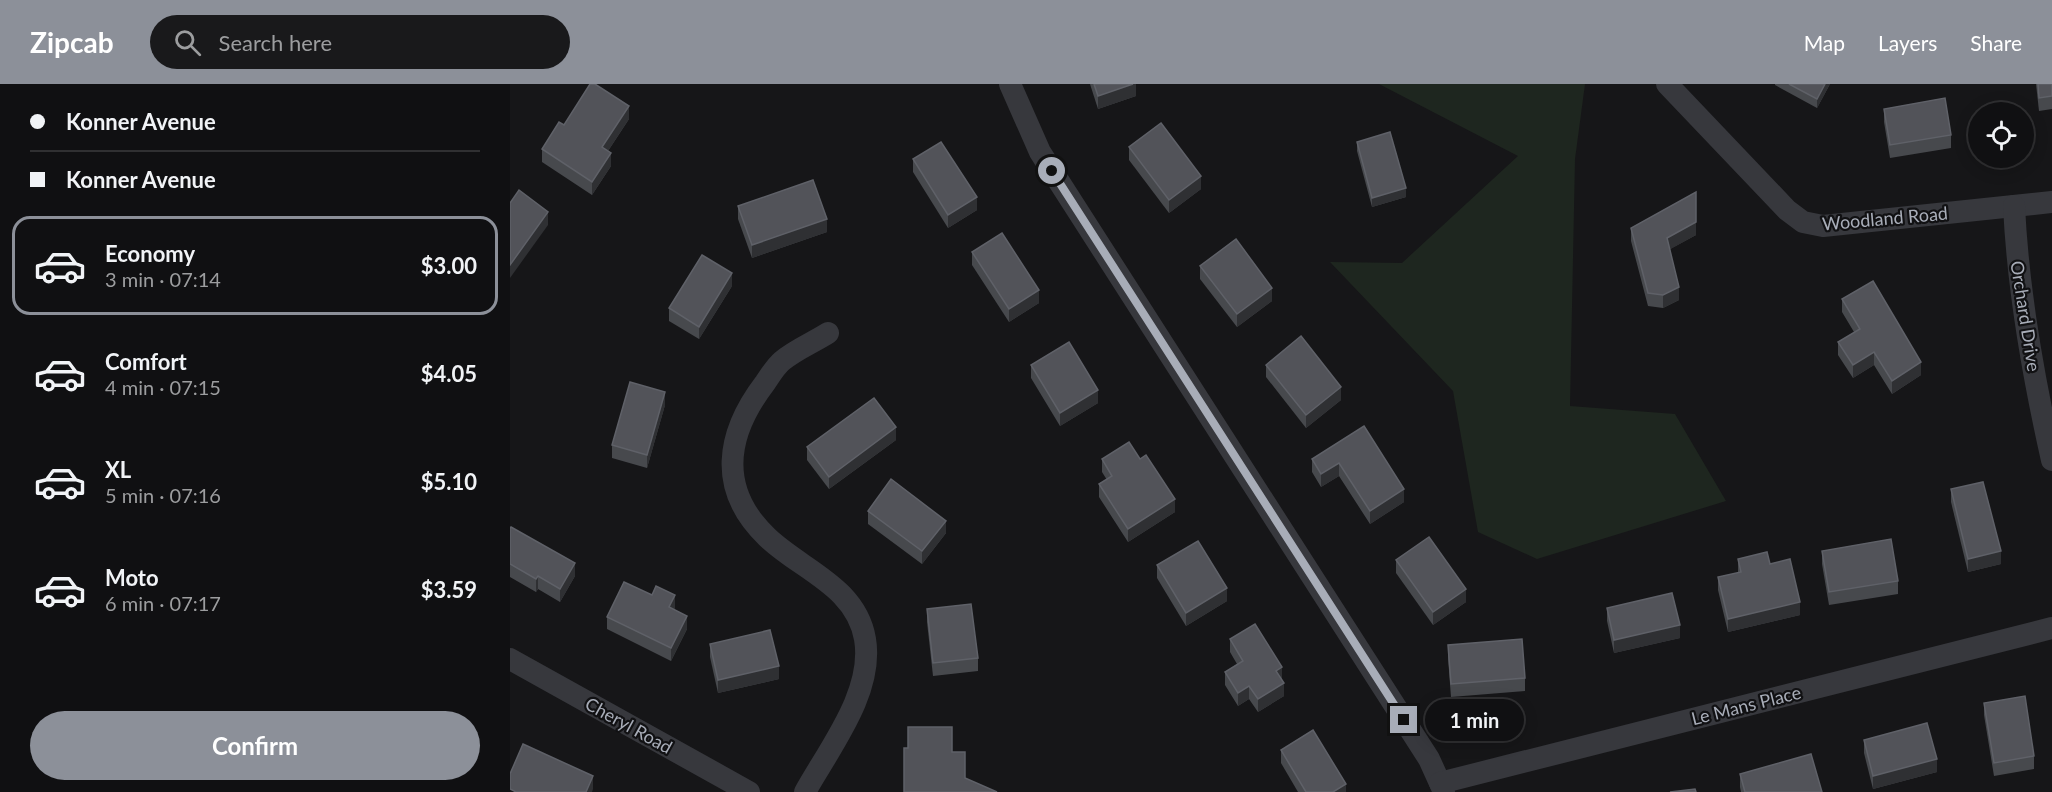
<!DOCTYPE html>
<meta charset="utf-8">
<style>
:root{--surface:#101012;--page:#19191b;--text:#f1f3f6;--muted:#9c9d9f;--line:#303032;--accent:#8c9099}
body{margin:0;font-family:Lato,sans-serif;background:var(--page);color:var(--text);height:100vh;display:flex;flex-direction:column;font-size:22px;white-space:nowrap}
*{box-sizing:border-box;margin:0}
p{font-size:20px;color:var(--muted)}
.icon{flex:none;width:33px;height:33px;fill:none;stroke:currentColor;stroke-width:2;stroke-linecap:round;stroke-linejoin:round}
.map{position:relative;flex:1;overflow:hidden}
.side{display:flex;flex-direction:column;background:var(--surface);width:510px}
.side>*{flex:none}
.banner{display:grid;align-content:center;height:132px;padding:0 30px;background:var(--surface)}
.buttons{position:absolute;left:1458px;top:18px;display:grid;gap:12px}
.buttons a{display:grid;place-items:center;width:66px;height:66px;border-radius:50%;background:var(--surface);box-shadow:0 3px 15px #0003,0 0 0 2px var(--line);font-size:30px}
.end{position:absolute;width:27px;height:27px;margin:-14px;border:8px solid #a8adb8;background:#111;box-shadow:0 0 0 3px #111}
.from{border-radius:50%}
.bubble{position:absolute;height:42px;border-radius:21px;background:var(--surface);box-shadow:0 3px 15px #0003,0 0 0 2px var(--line);font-size:20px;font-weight:700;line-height:42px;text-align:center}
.banner b{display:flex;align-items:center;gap:21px;height:57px;font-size:22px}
.banner b+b{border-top:2px solid var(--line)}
.banner i{width:15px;height:15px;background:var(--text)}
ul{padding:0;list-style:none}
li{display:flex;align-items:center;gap:18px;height:99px;margin:0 12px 9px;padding:0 18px;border:3px solid transparent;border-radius:18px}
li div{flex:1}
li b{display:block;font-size:22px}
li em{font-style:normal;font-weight:700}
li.current{border-color:var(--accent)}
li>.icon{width:54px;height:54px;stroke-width:1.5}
.action{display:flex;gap:12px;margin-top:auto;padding:12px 30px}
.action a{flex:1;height:69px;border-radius:36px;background:var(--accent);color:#fff;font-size:24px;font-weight:700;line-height:69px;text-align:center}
header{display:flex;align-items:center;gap:36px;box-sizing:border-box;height:84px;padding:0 30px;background:var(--accent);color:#fff}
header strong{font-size:28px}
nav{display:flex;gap:33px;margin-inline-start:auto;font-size:21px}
.search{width:420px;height:54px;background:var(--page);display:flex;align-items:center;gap:15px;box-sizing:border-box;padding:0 21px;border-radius:33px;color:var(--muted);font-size:22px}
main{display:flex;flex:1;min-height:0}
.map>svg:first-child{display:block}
</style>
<header>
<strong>Zipcab</strong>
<div class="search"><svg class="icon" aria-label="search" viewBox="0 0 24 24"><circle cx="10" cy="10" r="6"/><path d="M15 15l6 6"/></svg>Search here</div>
<nav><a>Map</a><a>Layers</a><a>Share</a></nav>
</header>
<main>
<section class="side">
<div class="banner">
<b><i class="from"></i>Konner Avenue</b>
<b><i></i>Konner Avenue</b>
</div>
<ul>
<li class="current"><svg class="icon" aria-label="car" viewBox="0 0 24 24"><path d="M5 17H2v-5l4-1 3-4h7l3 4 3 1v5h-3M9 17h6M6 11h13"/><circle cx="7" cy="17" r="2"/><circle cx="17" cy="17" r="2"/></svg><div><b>Economy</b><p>3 min · 07:14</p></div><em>$3.00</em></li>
<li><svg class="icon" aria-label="car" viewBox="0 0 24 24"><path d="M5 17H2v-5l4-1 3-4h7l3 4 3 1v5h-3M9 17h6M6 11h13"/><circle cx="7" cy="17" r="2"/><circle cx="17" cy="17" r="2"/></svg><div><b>Comfort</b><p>4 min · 07:15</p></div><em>$4.05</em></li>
<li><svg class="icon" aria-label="car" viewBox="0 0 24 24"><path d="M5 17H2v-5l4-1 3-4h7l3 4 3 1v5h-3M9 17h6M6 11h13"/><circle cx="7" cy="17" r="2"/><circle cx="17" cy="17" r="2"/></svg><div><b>XL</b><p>5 min · 07:16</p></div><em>$5.10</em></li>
<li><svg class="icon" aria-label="car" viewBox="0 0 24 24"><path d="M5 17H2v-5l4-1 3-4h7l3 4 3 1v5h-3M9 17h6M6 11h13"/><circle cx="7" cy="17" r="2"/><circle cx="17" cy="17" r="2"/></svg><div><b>Moto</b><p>6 min · 07:17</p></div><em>$3.59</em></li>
</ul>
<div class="action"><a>Confirm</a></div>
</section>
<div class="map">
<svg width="1542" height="708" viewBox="0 0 1542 708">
<rect width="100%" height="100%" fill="#161618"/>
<path fill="#1e261f" d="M869,0h206l-10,75 -5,247 105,8 51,87 -189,58 -59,-27 -25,-141 -123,-129 72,1 116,-107z"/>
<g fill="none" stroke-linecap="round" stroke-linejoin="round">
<g stroke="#37383d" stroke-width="22">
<path d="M500,0l30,68 389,607 15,33"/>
<path d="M1157,0l120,126 16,12 20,4 229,-24"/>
<path d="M1504,122c4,85 19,170 38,254"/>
<path d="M0,575l239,133"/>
<path d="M930,699l612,-155"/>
<path d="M295,708c25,-45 69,-100 60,-153 -9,-53 -64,-69 -98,-102 -50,-48 -41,-103 -2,-154 5,-7 10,-16 17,-22 13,-11 32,-19 46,-28"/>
</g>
</g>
<g fill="#47494d">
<path d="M580,0h46v12l-38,13z"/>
<path d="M1265,0h55l-13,24 -42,-23z"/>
<path d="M1526,0h16v25l-13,2z"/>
<path d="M1374,25l67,26v13l-61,10 -6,-36z"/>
<path d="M119,35l-21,32 3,15 -19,29 -50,-33v-13l22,-24z"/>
<path d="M847,58l49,55 -34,10 -15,-56z"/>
<path d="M619,63l72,42 -32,24 -40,-53z"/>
<path d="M403,75l64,51 -29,18 -35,-56z"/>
<path d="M228,122l89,26 -75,26 -14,-39z"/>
<path d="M1121,144l65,7 -26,14 9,51 -16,8 -15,-2 -17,-65z"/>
<path d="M462,168l67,51 -30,19 -37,-57z"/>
<path d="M690,182l72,35 -35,26 -37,-48z"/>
<path d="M222,202l-33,53 -30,-18v-13z"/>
<path d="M1332,215l79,76 -29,19 -18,-29 -21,13 -15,-23v-13l16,-10 -12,-20z"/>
<path d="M521,281l67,38 -38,23 -29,-48z"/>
<path d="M756,281l75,35 -35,28 -40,-51z"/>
<path d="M155,321l-18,63 -35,-10v-13z"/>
<path d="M854,342l40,76 -34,22 -31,-48 -18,11 -9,-15v-13z"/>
<path d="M386,356l-67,49 -22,-29v-13z"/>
<path d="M592,375l73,53 -47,30 -29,-45v-13l8,-4 -5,-8z"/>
<path d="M1441,405l50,75 -33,8 -17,-70z"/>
<path d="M358,427l78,22 -24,31 -54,-40z"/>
<path d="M0,445l65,47 -15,26 -22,-13 -2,3 -26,-15z"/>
<path d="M1312,467l76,30v13l-69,11 -7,-41z"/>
<path d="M1228,475l32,5 30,51 -72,17 -10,-42v-13l20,-4z"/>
<path d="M886,476l70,42 -33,23 -37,-52z"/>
<path d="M647,481l70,36 -41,25 -29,-48z"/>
<path d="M165,524l-1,1 13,20 -16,32 -64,-32v-12z"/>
<path d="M1097,524l73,30 -66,15 -7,-32z"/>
<path d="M417,525l51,49v13l-45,5 -6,-54z"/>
<path d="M720,555l52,41 2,16 -26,16 -9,-13 -11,7 -13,-21v-13l12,-8 -7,-12z"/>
<path d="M200,560l69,35 -61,14 -8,-36z"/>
<path d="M938,561l77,33v13l-74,6 -3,-39z"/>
<path d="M1474,619l50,53v13l-40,7 -10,-61z"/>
<path d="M1354,656l73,32 -64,17 -9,-36z"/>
<path d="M771,666l65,42h-48l-17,-29z"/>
<path d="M1230,690l82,18h-81l-1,-5z"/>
</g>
<g fill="#2f3033">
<path d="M623,0h3v12l-38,13v-13z"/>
<path d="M1315,0h5l-13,24v-9z"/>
<path d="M119,22v13l-27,41v-13z"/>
<path d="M101,69v13l-19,29v-13z"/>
<path d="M691,92v13l-32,24v-13z"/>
<path d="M896,104v9l-34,10v-9z"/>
<path d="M1186,108v43l-29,16v-13z"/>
<path d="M467,113v13l-29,18v-13z"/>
<path d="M38,128v13l-38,53v-13z"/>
<path d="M317,135v13l-75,26v-13z"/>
<path d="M222,189v13l-33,53v-12z"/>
<path d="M1169,203v13l-16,8v-13z"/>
<path d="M762,204v13l-35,26v-13z"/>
<path d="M529,206v13l-30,19v-13z"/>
<path d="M1364,268v13l-21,13v-13z"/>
<path d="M1411,278v13l-29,19v-13z"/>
<path d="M831,303v13l-35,28v-13z"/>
<path d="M588,306v13l-38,23v-13z"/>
<path d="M155,308v13l-18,63v-13z"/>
<path d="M386,343v13l-67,49v-12z"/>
<path d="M829,379v13l-18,11v-13z"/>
<path d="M894,405v13l-34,22v-13z"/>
<path d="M665,415v13l-47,30v-13z"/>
<path d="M436,437v12l-24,31v-13z"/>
<path d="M1491,467v13l-33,8v-13z"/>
<path d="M65,479v13l-15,26v-13z"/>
<path d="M28,492v13l-2,3v-13z"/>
<path d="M717,504v13l-41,25v-13z"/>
<path d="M956,505v13l-33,23v-13z"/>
<path d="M165,511v13l-6,12v-13z"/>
<path d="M1290,518v13l-72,17v-13z"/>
<path d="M177,532v13l-16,32v-13z"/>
<path d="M1170,541v13l-66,15v-13z"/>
<path d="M269,582v13l-61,14v-13z"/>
<path d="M772,583v13l-6,-9z"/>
<path d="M774,599v13l-26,16v-13z"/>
<path d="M739,602v13l-11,7v-13z"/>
<path d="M1427,675v13l-64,17v-13z"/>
<path d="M83,692v13l-1,3h-6z"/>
<path d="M836,700v8h-13z"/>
</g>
<g fill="#525359" stroke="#5f6168" stroke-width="1.5">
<path d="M80,0h5l34,22 -27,41 9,6 -19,29 -50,-33 17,-27 5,3z"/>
<path d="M584,0h39l-35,12z"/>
<path d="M1279,0h36l-8,15z"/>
<path d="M1528,0h14v12l-13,2z"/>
<path d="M1435,14l6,37 -61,10 -6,-36z"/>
<path d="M651,39l40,53 -32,24 -40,-53z"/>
<path d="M880,48l16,56 -34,10 -15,-56z"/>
<path d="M431,58l36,55 -29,18 -35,-56z"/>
<path d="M303,96l14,39 -75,26 -14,-39z"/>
<path d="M9,106l29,22 -38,53v-62z"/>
<path d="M1186,108v30l-29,16 12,49 -16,8 -15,-2 -17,-65z"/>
<path d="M492,149l37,57 -30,19 -37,-57z"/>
<path d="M726,155l36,49 -35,26 -37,-48z"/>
<path d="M192,171l30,18 -33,54 -30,-19z"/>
<path d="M1363,197l48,81 -29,19 -18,-29 -21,13 -15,-23 22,-13 -18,-30z"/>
<path d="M791,252l40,51 -35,28 -40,-50z"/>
<path d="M559,258l29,48 -38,23 -29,-48z"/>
<path d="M120,298l35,10 -18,63 -35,-10z"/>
<path d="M364,314l22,29 -67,50 -22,-30z"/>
<path d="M854,342l40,63 -34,22 -31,-48 -18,11 -9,-15z"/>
<path d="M619,358l11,17 6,-4 29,44 -47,30 -29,-45 13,-8 -10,-17z"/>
<path d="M381,395l55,42 -24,30 -54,-40z"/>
<path d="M1473,398l18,69 -33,8 -17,-70z"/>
<path d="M1,443l64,36 -15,26 -22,-13 -2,3 -26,-15v-35z"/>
<path d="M919,453l37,52 -33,23 -37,-52z"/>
<path d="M1381,455l7,42 -69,11 -7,-41z"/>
<path d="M688,457l29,47 -41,25 -29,-48z"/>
<path d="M1257,468l3,12 20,-5 10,43 -72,17 -10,-42 23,-5 -3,-13z"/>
<path d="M114,498l28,13 4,-9 19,9 -6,12 18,9 -16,32 -64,-31z"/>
<path d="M1162,509l8,32 -66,15 -7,-32z"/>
<path d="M461,520l7,54 -45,5 -6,-54z"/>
<path d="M745,540l27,43 -6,4 8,12 -26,16 -9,-13 -11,7 -13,-21 18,-11 -13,-22z"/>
<path d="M260,546l9,36 -61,14 -8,-36z"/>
<path d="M1012,555l3,39 -74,6 -3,-39z"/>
<path d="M1515,612l9,60 -40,7 -10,-60z"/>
<path d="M1417,639l10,36 -64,17 -9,-36z"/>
<path d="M398,643h44v25h13v26l32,14h-93v-44h4z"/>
<path d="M803,646l33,54 -13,8h-27l-25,-42z"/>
<path d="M13,660l70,32 -7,16h-70l-6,-3v-15z"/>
<path d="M1301,670l11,38h-77l-5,-18z"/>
<path d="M1185,705l1,3h-26z"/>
</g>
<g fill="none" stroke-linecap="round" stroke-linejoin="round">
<path stroke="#a8adb8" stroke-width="8" d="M542,87l352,549"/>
</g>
<g text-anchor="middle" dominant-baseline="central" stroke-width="4.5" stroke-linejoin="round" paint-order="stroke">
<g font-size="18" fill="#a8adb8" stroke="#111113">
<text transform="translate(1375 134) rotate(-5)">Woodland Road</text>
<text transform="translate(1516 232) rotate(81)">Orchard Drive</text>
<text transform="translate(1236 621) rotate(-14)">Le Mans Place</text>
<text transform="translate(119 641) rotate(29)">Cheryl Road</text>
</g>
</g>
</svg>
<div class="buttons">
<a><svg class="icon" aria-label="locate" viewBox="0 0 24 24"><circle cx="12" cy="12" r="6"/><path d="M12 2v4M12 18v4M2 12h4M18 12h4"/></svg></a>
</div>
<i class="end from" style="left:542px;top:87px"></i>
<i class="end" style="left:894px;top:636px"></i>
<div class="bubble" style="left:915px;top:615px;width:99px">1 min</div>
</div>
</main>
